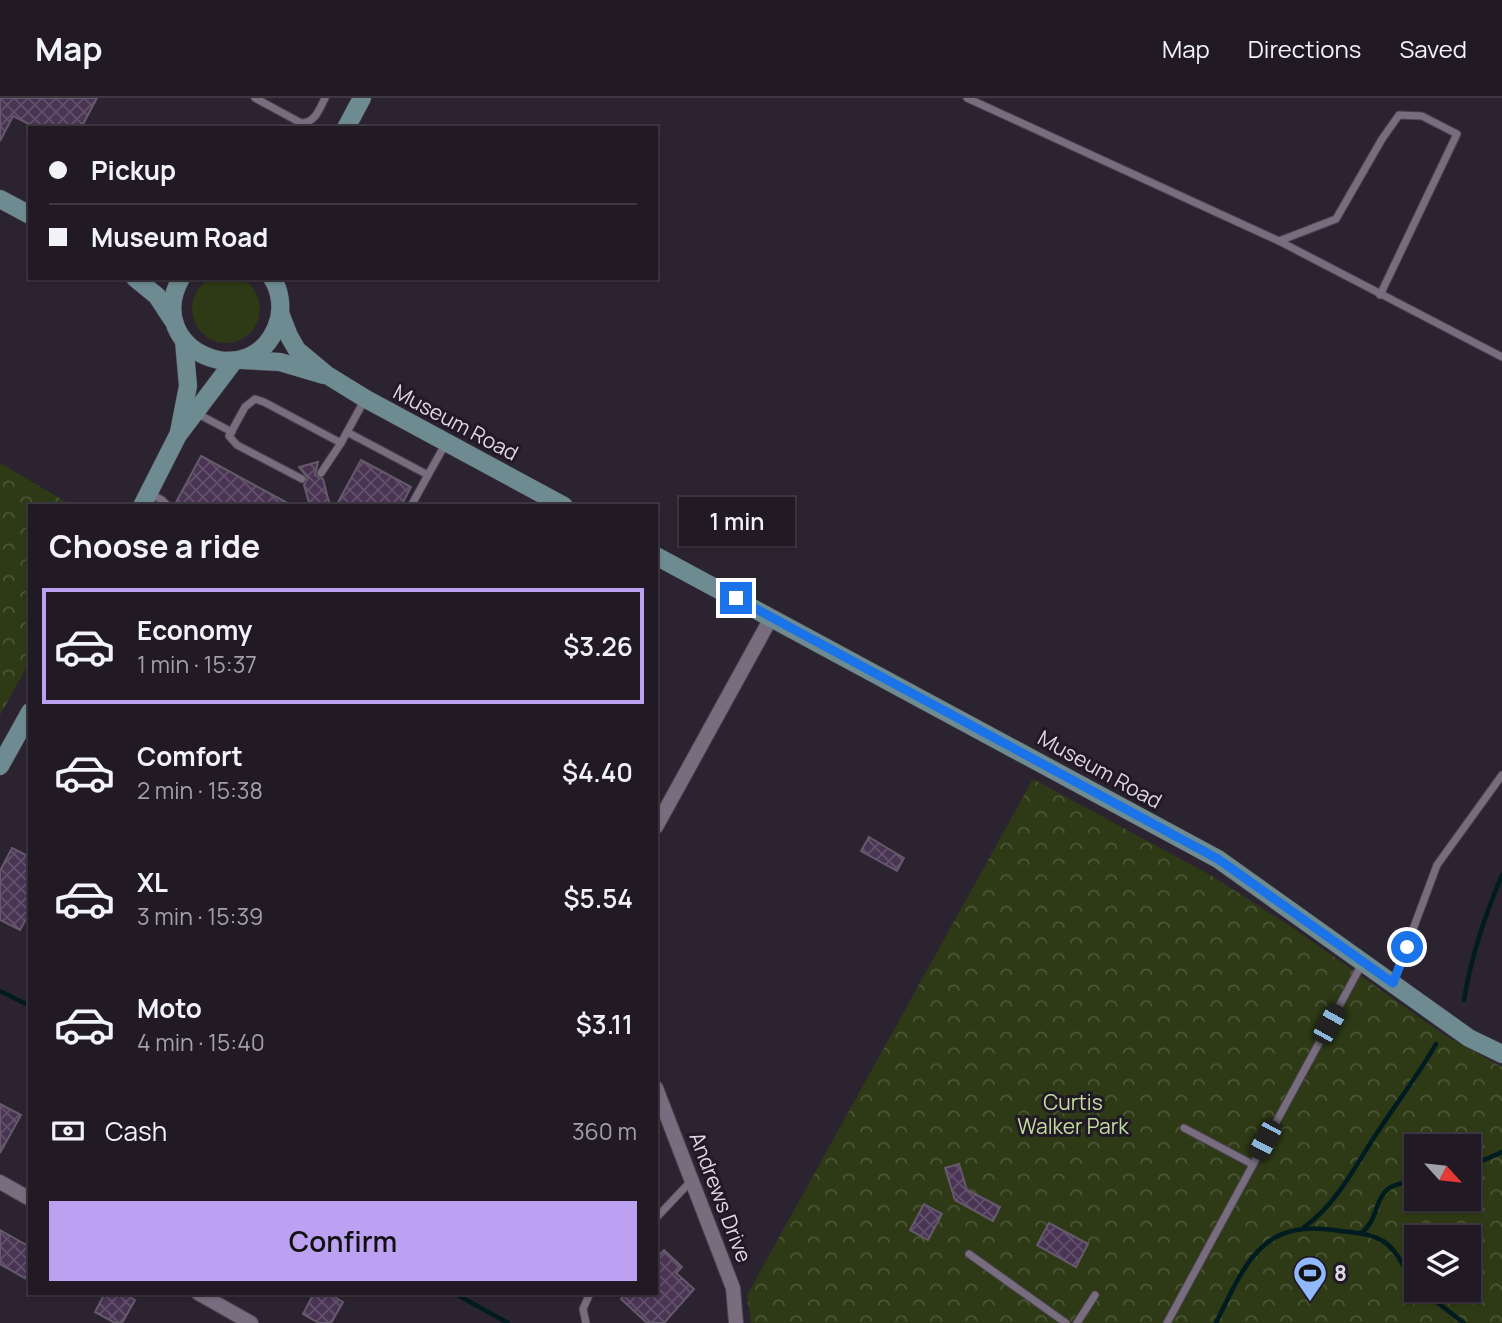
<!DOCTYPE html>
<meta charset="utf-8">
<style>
:root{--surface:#211a25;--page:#29232d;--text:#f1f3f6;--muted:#a2a1a7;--line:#3e3842;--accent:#bca0f2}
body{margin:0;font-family:Manrope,sans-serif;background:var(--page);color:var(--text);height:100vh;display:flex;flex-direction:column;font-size:26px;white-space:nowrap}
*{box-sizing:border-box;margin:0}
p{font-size:23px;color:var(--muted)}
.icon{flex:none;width:38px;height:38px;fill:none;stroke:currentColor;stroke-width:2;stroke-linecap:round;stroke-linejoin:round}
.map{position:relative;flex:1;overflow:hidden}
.side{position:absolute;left:28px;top:406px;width:630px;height:791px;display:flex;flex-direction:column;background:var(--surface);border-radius:0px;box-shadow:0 2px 5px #0004,0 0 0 2px var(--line)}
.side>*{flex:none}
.guide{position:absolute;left:28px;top:28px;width:630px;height:154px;border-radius:0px;box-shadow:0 2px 5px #0004,0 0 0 2px var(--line);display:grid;align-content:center;height:154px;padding:0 21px;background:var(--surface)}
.needle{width:46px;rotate:117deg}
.buttons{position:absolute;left:1404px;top:1036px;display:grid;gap:14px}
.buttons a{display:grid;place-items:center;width:77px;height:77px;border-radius:0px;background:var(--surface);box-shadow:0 2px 5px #0004,0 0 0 2px var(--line);font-size:35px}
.end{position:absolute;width:32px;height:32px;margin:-16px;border:9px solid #1a73e8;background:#fff;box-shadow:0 0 0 4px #fff}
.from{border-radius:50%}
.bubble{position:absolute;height:49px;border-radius:0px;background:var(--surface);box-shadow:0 2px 5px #0004,0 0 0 2px var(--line);font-size:23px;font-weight:600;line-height:49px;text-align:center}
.car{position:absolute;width:21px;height:42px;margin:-21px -10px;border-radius:9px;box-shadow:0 0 5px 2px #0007;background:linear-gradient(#222 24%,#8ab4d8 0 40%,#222 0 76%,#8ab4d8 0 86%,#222 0)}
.guide b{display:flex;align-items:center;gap:24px;height:66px;font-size:26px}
.guide b+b{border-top:2px solid var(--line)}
.guide i{width:18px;height:18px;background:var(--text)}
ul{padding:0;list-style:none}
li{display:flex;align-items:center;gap:21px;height:116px;margin:0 14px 10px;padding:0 7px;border:4px solid transparent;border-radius:0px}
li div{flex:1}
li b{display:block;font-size:26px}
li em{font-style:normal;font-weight:600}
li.current{border-color:var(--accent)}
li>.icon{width:63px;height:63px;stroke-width:1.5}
h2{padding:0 21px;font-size:32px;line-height:84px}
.pay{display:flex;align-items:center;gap:18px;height:77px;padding:0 21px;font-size:26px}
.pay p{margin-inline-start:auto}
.cta{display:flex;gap:14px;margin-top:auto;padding:14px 21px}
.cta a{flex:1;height:80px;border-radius:0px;background:var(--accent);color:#111;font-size:28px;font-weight:600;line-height:80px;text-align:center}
header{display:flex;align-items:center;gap:42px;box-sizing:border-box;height:98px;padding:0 35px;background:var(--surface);border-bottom:2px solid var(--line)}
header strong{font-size:33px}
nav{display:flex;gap:38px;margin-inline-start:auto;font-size:24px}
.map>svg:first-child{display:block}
</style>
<header>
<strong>Map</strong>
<nav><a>Map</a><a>Directions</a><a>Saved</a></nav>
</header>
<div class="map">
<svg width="1502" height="1225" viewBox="0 0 1502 1225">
<defs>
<pattern id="park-crowns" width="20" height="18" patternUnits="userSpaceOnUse" patternTransform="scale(1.75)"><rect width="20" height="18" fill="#2d3a15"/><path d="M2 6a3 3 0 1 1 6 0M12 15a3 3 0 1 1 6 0" fill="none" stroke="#4b5637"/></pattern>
<pattern id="building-cross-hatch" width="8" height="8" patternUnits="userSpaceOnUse" patternTransform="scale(1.75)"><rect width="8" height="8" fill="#493454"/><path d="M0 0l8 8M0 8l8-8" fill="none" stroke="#63516c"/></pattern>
</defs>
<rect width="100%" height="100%" fill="#2c2331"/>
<circle fill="#2d3a15" cx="226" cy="211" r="34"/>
<g fill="url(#park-crowns)" fill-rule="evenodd">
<path d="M0,365l73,43h-43v155l-30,54z"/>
<path d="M1033,681l179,97 81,52 153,108 56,31v256h-751l-4,-28zM1416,1048h52v53h-52zM1416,1139h52v53h-52z"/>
</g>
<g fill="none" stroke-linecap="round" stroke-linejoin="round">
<g stroke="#001c20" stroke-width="4.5">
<path d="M0,893l30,15"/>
<path d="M1464,902c7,-43 21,-85 38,-125"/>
<path d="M1468,1069l34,-15"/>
<path d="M1304,1129c33,-22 53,-65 75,-97 19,-29 40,-56 57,-86"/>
<path d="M1361,1135c24,-17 6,-51 55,-51"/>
<path d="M1421,1192l43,33"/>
<path d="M454,1195l54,30"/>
<path d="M1216,1225c30,-61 46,-106 125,-92 14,2 29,2 42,10 15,9 21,29 33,43"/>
</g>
</g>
<g fill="url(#building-cross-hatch)" stroke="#655a6b" stroke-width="2">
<path d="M0,0h97l-16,30h-44l-24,-12 -13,25z"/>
<path d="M201,358l92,50h-119z"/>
<path d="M361,362l50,27 -10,19h-65z"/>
<path d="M318,364l-3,13 8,4 7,27h-20l-6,-21 4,-7 -9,-11z"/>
<path d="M869,739l35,21 -7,13 -36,-20z"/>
<path d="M12,750l18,9v55l-10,18 -20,-10v-49z"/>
<path d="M0,1006l21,11 -21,38z"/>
<path d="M959,1066l8,26 33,17 -7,14 -38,-21 -10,-32z"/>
<path d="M924,1106l18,10 -14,26 -18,-10z"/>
<path d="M1049,1125l39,21 -12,23 -39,-22z"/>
<path d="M0,1132l30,17v34l-30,-17z"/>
<path d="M664,1152l18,17 -6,6 18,16 -30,34h-17l-26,-24 5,-6h30v-34z"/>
<path d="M105,1195h18l12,7 -13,23h-7l-20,-11z"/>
<path d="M314,1195h14l15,9 -12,21h-12l-16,-9z"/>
</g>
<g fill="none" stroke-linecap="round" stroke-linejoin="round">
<g stroke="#49414d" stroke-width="9">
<g id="lane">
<path d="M255,0l46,25c14,0 18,-13 24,-25"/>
<path d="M967,0l312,143 223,116"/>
<path d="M1279,143l57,-22 46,-80 17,-24 23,1 35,18 -77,161"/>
<path d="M196,315l36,19"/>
<path d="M347,334l81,43 18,-32"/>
<path d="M321,375l20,-30"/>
<path d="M302,381l-65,-34 -8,-9 16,-29 10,-8 9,3 77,41 24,-44"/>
<path d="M149,395l13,7 6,6"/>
<path d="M411,408l17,-31"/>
<path d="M1393,885l44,-118 65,-90"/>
<path d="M1184,1030l68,36"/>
<path d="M656,1120l36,-38"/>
<path d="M969,1156l97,69"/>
<path d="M586,1225l-3,-14 7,-16"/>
<path d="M1077,1225l18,-28"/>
<path d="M1167,1225l196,-361"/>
</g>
</g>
<g stroke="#49414d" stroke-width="16">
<g id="street">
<path d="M656,729l115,-209"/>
<path d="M656,990l77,200 3,35"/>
<path d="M0,1084l30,17"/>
<path d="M198,1195l53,30"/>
</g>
</g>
<g stroke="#49414d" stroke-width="19">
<g id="secondary">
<path d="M346,30l16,-30"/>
<path d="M0,101l30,16"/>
<path d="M135,180l22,18 15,23"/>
<path d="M181,180c-41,74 76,121 98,41 3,-13 1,-29 -7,-41"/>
<path d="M280,215l9,23 8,14 30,25 39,24 198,107"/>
<path d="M242,262l38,2 44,13"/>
<path d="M179,334l9,-46 -4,-45"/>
<path d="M142,408l36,-71 56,-74"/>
<path d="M656,458l562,303 251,179 33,16"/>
<path d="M0,668l30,-54"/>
</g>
</g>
<use href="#lane" stroke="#786d7f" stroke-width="7"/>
<use href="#street" stroke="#786d7f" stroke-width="14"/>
<use href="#secondary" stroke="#6d8b91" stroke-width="18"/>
</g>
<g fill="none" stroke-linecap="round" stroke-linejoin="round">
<path stroke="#1a73e8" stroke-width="9" d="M736,500l482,261 175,124 14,-36"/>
</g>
<defs>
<g id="stadium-pin" transform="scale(1.75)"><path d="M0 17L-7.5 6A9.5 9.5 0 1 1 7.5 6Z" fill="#8fb8fd" stroke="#221927"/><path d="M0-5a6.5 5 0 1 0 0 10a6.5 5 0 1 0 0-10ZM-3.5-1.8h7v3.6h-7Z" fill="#111"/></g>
</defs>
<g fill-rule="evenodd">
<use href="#stadium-pin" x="1310" y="1175"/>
</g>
<g text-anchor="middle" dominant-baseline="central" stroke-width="6" stroke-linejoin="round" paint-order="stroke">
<g font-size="21" fill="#ded8e2" stroke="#221927">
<text transform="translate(456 324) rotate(28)">Museum Road</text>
<text transform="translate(1100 671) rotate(29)">Museum Road</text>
<text transform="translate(721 1099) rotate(69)">Andrews Drive</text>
</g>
<g font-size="21" fill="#c3dd9c" stroke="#221927">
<text x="1073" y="1004">Curtis<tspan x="1073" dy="24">Walker Park</tspan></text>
</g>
<g font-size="21" font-weight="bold" fill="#ded8e2" stroke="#221927" text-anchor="start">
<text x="1334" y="1175">8</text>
</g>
</g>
</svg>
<div class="buttons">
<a><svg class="needle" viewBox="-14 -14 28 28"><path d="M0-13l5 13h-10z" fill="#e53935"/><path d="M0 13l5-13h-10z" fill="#a2a1a7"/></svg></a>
<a><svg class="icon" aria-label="layers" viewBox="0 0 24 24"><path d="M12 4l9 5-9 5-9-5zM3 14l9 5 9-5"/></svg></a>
</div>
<i class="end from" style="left:1407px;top:849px"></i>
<i class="end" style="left:736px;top:500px"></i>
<div class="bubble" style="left:679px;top:399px;width:116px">1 min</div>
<i class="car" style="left:1329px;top:926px;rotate:29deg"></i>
<i class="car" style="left:1265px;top:1042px;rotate:208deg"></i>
<div class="guide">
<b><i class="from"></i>Pickup</b>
<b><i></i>Museum Road</b>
</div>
<section class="side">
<h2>Choose a ride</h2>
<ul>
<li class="current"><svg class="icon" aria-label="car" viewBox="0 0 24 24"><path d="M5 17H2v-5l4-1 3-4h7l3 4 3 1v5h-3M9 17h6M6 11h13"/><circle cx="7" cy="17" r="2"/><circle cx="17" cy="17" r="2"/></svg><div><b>Economy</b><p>1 min · 15:37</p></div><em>$3.26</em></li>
<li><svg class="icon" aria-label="car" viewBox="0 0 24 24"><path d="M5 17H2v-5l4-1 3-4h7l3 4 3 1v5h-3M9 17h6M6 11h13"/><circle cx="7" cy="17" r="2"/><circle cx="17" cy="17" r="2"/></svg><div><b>Comfort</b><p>2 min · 15:38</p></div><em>$4.40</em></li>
<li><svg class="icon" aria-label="car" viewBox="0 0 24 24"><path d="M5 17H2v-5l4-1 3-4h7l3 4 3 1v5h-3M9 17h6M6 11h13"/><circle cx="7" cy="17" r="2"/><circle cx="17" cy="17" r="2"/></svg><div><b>XL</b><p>3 min · 15:39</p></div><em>$5.54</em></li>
<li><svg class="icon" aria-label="car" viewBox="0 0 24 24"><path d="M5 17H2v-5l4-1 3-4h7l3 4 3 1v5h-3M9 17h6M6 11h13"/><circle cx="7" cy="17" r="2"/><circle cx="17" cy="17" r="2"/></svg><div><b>Moto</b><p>4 min · 15:40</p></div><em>$3.11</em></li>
</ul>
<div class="pay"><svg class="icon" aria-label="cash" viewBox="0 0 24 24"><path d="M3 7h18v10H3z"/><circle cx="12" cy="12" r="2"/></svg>Cash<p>360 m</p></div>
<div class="cta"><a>Confirm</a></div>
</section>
</div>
